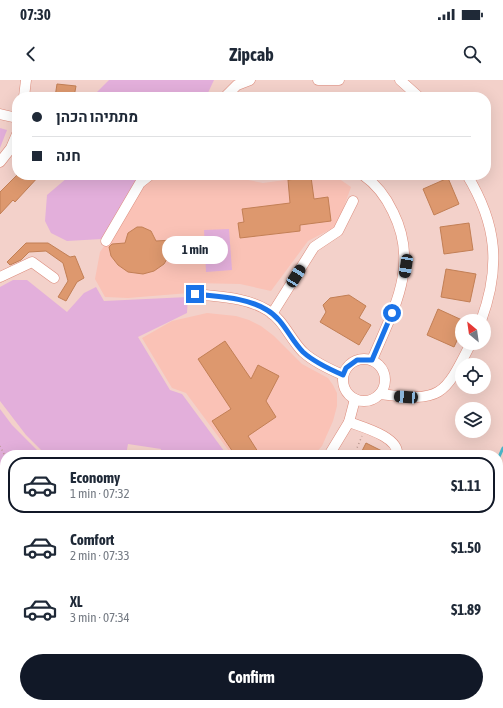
<!DOCTYPE html>
<meta charset="utf-8">
<style>
:root{--surface:#fff;--page:#f6f6f7;--text:#1f2937;--muted:#747a83;--line:#e0e1e3;--accent:#111827}
body{margin:0;font-family:"Asap Condensed",Heebo,sans-serif;background:var(--page);color:var(--text);height:100vh;display:flex;flex-direction:column;font-size:15px;white-space:nowrap}
*{box-sizing:border-box;margin:0}
p{font-size:13px;color:var(--muted)}
.icon{flex:none;width:22px;height:22px;fill:none;stroke:currentColor;stroke-width:2;stroke-linecap:round;stroke-linejoin:round}
.map{position:relative;flex:1;overflow:hidden}
.drawer{position:absolute;left:0px;top:370px;width:503px;height:258px;display:flex;flex-direction:column;background:var(--surface);border-radius:16px 16px 0 0;box-shadow:0 4px 16px #0002}
.drawer>*{flex:none}
.banner{position:absolute;left:12px;top:12px;width:479px;height:88px;border-radius:16px;box-shadow:0 4px 16px #0002;display:grid;align-content:center;height:88px;padding:0 20px;background:var(--surface)}
.needle{width:26px;rotate:331deg}
.controls{position:absolute;left:455px;top:234px;display:grid;gap:8px}
.controls a{display:grid;place-items:center;width:36px;height:36px;border-radius:50%;background:var(--surface);box-shadow:0 4px 16px #0002;font-size:20px}
.end{position:absolute;width:18px;height:18px;margin:-9px;border:5px solid #1a73e8;background:#fff;box-shadow:0 0 0 2px #fff}
.from{border-radius:50%}
.bubble{position:absolute;height:28px;border-radius:14px;background:var(--surface);box-shadow:0 4px 16px #0002;font-size:13px;font-weight:700;line-height:28px;text-align:center}
.car{position:absolute;width:12px;height:24px;margin:-12px -6px;border-radius:5px;box-shadow:0 0 3px 1px #0007;background:linear-gradient(#222 24%,#8ab4d8 0 40%,#222 0 76%,#8ab4d8 0 86%,#222 0)}
.banner b{display:flex;align-items:center;gap:14px;height:38px;font-size:15px}
.banner b+b{border-top:1px solid var(--line)}
.banner i{width:10px;height:10px;background:var(--text)}
ul{padding:7px 0 0;list-style:none}
li{display:flex;align-items:center;gap:12px;height:56px;margin:0 8px 6px;padding:0 12px;border:2px solid transparent;border-radius:16px}
li div{flex:1}
li b{display:block;font-size:15px}
li em{font-style:normal;font-weight:700}
li.active{border-color:var(--accent)}
li>.icon{width:36px;height:36px;stroke-width:1.5}
.action{display:flex;gap:8px;margin-top:auto;padding:8px 20px}
.action a{flex:1;height:46px;border-radius:24px;background:var(--accent);color:#fff;font-size:16px;font-weight:700;line-height:46px;text-align:center}
.status{display:flex;justify-content:space-between;align-items:center;height:28px;padding:0 20px;background:var(--surface);direction:ltr}
.status svg{height:11px;fill:currentColor}
header{display:flex;justify-content:space-between;align-items:center;height:52px;padding:0 20px;background:var(--surface);font-size:18px;font-weight:700}
.map>svg:first-child{display:block}
</style>
<div class="status"><b>07:30</b><svg viewBox="0 0 49 12"><path d="M0 12V9h3v3zM5 12V6h3v6zM10 12V3h3v9zM15 12V0h3v12zM26 1h20v11H26zM47 4h2v5h-2z"/></svg></div>
<header><svg class="icon" aria-label="back" viewBox="0 0 24 24"><path d="M15 5l-7 7 7 7"/></svg>Zipcab<svg class="icon" aria-label="search" viewBox="0 0 24 24"><circle cx="10" cy="10" r="6"/><path d="M15 15l6 6"/></svg></header>
<div class="map">
<svg width="503" height="628" viewBox="0 0 503 628">
<rect width="100%" height="100%" fill="#f3d1ca"/>
<g fill="#fac2b6">
<path d="M160,95h70l3,2 30,6 59,-8 16,3 13,9 -14,39 -29,15 -37,50 -31,-7 -47,-1 -4,10 -61,5 -23,-1 -10,-18 5,-27 46,-68z"/>
<path d="M207,233l29,3 13,4 12,6 13,10 28,28 26,14 5,7 4,8v13l-4,15 -11,25 -8,9h-82l-46,-62 -14,-5 -30,-50 30,-17z"/>
</g>
<g fill="#e3afdb">
<path d="M109,0h105l-8,17h-114z"/>
<path d="M0,48l7,2 -7,18z"/>
<path d="M68,95h72l-38,64 -35,2 -16,-8 -6,-12 2,-26 20,-17z"/>
<path d="M229,149l3,41 -26,2 -2,-42z"/>
<path d="M13,200h14l40,32 17,-19 12,-6 8,14 84,-4 -1,16 -49,24 32,53 12,4 45,61h-67l1,-6 -33,-5 -2,11h-75l-8,-3 -17,-17 -26,-34v-114z"/>
<path d="M0,329l12,16 27,27v3h-34v248h63l-5,5 -63,-1v-43l4,-9 -4,-8z"/>
</g>
<g fill="none" stroke-linecap="round" stroke-linejoin="round">
<path stroke="#4ab6ca" stroke-width="3" d="M498,379l5,-11"/>
</g>
<g fill="#dd986e" stroke="#c27f55">
<path d="M57,4l19,2 -2,11h-19z"/>
<path d="M17,95h23l-25,27 -2,-2 -13,14v-22z"/>
<path d="M311,97l3,22 14,-2 3,24 -31,4v6l-60,7 -2,-15 6,-1 -2,-13 48,-6 -2,-23z"/>
<path d="M448,98l11,26 -25,11 -11,-26z"/>
<path d="M469,143l4,27 -29,4 -4,-27z"/>
<path d="M137,147h5l9,4 5,10 17,-1 -3,14 -6,10 -10,7 -11,3 -15,-2 -10,-7 -7,-9 -2,-9 3,-3 13,-1 3,-10z"/>
<path d="M26,163h22l22,14 5,-1 9,22 -7,4 -11,19 -8,-4 10,-16 -5,-18 -17,-12 -17,1 -8,8 -11,5 -3,-3z"/>
<path d="M446,189l30,5 -6,28 -29,-5z"/>
<path d="M349,215l17,11 -7,12 12,7 -12,20 -39,-23 6,-10 -3,-7 7,-7z"/>
<path d="M438,229l24,11v10l-8,17 -27,-12z"/>
<path d="M225,261l26,38 7,-14 21,11 -13,25 10,16 -28,19 12,19h-25l-23,-34 19,-12 -33,-50z"/>
<path d="M366,363l24,12h-30z"/>
</g>
<g fill="none" stroke-linecap="round" stroke-linejoin="round">
<g stroke="#dc8c7c" stroke-width="11">
<g id="minor">
<path d="M318,0h21"/>
<path d="M400,0l19,17"/>
<path d="M24,17l2,-17"/>
<path d="M225,17l12,-12 13,-5"/>
<path d="M0,34l17,4"/>
<path d="M0,82l11,-14 6,-14"/>
<path d="M363,95c13,9 23,22 30,37 27,54 0,98 -21,148"/>
<path d="M467,95c30,49 34,92 14,146"/>
<path d="M106,161l34,-58 10,-8"/>
<path d="M0,197l32,-15 22,16"/>
<path d="M195,214c23,3 51,3 72,16 16,9 23,29 36,42 11,10 26,17 40,23"/>
<path d="M272,234l42,-67 24,-16 15,-30"/>
<circle cx="364" cy="300" r="21"/>
<path d="M380,314c61,8 64,3 91,-51"/>
<path d="M349,342c13,5 51,15 48,33"/>
<path d="M329,375l20,-33 6,-23"/>
<path d="M498,600l5,-3"/>
<path d="M91,623l1,5"/>
<path d="M73,628h12"/>
<path d="M454,628l8,-5"/>
</g>
</g>
<g stroke="#ba9891" stroke-width="1.5" stroke-dasharray="1 3" stroke-linecap="butt">
<path d="M0,366l5,10"/>
<path d="M354,375l8,-19"/>
<path d="M0,424l5,-3"/>
<path d="M0,474l5,1"/>
<path d="M0,521l5,-4"/>
<path d="M0,600l5,-6"/>
<path d="M0,604l2,7 3,2"/>
<path d="M35,623l5,5"/>
</g>
<use href="#minor" stroke="#fff" stroke-width="10"/>
</g>
<g fill="none" stroke-linecap="round" stroke-linejoin="round">
<path stroke="#1a73e8" stroke-width="5" d="M195,214c23,3 51,3 72,16 16,9 23,29 36,42 11,10 26,17 40,23l3,-7 11,-8h15l20,-47"/>
</g>
</svg>
<div class="controls">
<a><svg class="needle" viewBox="-14 -14 28 28"><path d="M0-13l5 13h-10z" fill="#e53935"/><path d="M0 13l5-13h-10z" fill="#747a83"/></svg></a>
<a><svg class="icon" aria-label="locate" viewBox="0 0 24 24"><circle cx="12" cy="12" r="6"/><path d="M12 2v4M12 18v4M2 12h4M18 12h4"/></svg></a>
<a><svg class="icon" aria-label="layers" viewBox="0 0 24 24"><path d="M12 4l9 5-9 5-9-5zM3 14l9 5 9-5"/></svg></a>
</div>
<i class="end from" style="left:392px;top:233px"></i>
<i class="end" style="left:195px;top:214px"></i>
<div class="bubble" style="left:162px;top:156px;width:66px">1 min</div>
<i class="car" style="left:406px;top:186px;rotate:189deg"></i>
<i class="car" style="left:296px;top:196px;rotate:32deg"></i>
<i class="car" style="left:406px;top:317px;rotate:274deg"></i>
<div class="banner">
<b><i class="from"></i>מתתיהו הכהן</b>
<b><i></i>חנה</b>
</div>
<section class="drawer">
<ul>
<li class="active"><svg class="icon" aria-label="car" viewBox="0 0 24 24"><path d="M5 17H2v-5l4-1 3-4h7l3 4 3 1v5h-3M9 17h6M6 11h13"/><circle cx="7" cy="17" r="2"/><circle cx="17" cy="17" r="2"/></svg><div><b>Economy</b><p>1 min · 07:32</p></div><em>$1.11</em></li>
<li><svg class="icon" aria-label="car" viewBox="0 0 24 24"><path d="M5 17H2v-5l4-1 3-4h7l3 4 3 1v5h-3M9 17h6M6 11h13"/><circle cx="7" cy="17" r="2"/><circle cx="17" cy="17" r="2"/></svg><div><b>Comfort</b><p>2 min · 07:33</p></div><em>$1.50</em></li>
<li><svg class="icon" aria-label="car" viewBox="0 0 24 24"><path d="M5 17H2v-5l4-1 3-4h7l3 4 3 1v5h-3M9 17h6M6 11h13"/><circle cx="7" cy="17" r="2"/><circle cx="17" cy="17" r="2"/></svg><div><b>XL</b><p>3 min · 07:34</p></div><em>$1.89</em></li>
</ul>
<div class="action"><a>Confirm</a></div>
</section>
</div>
